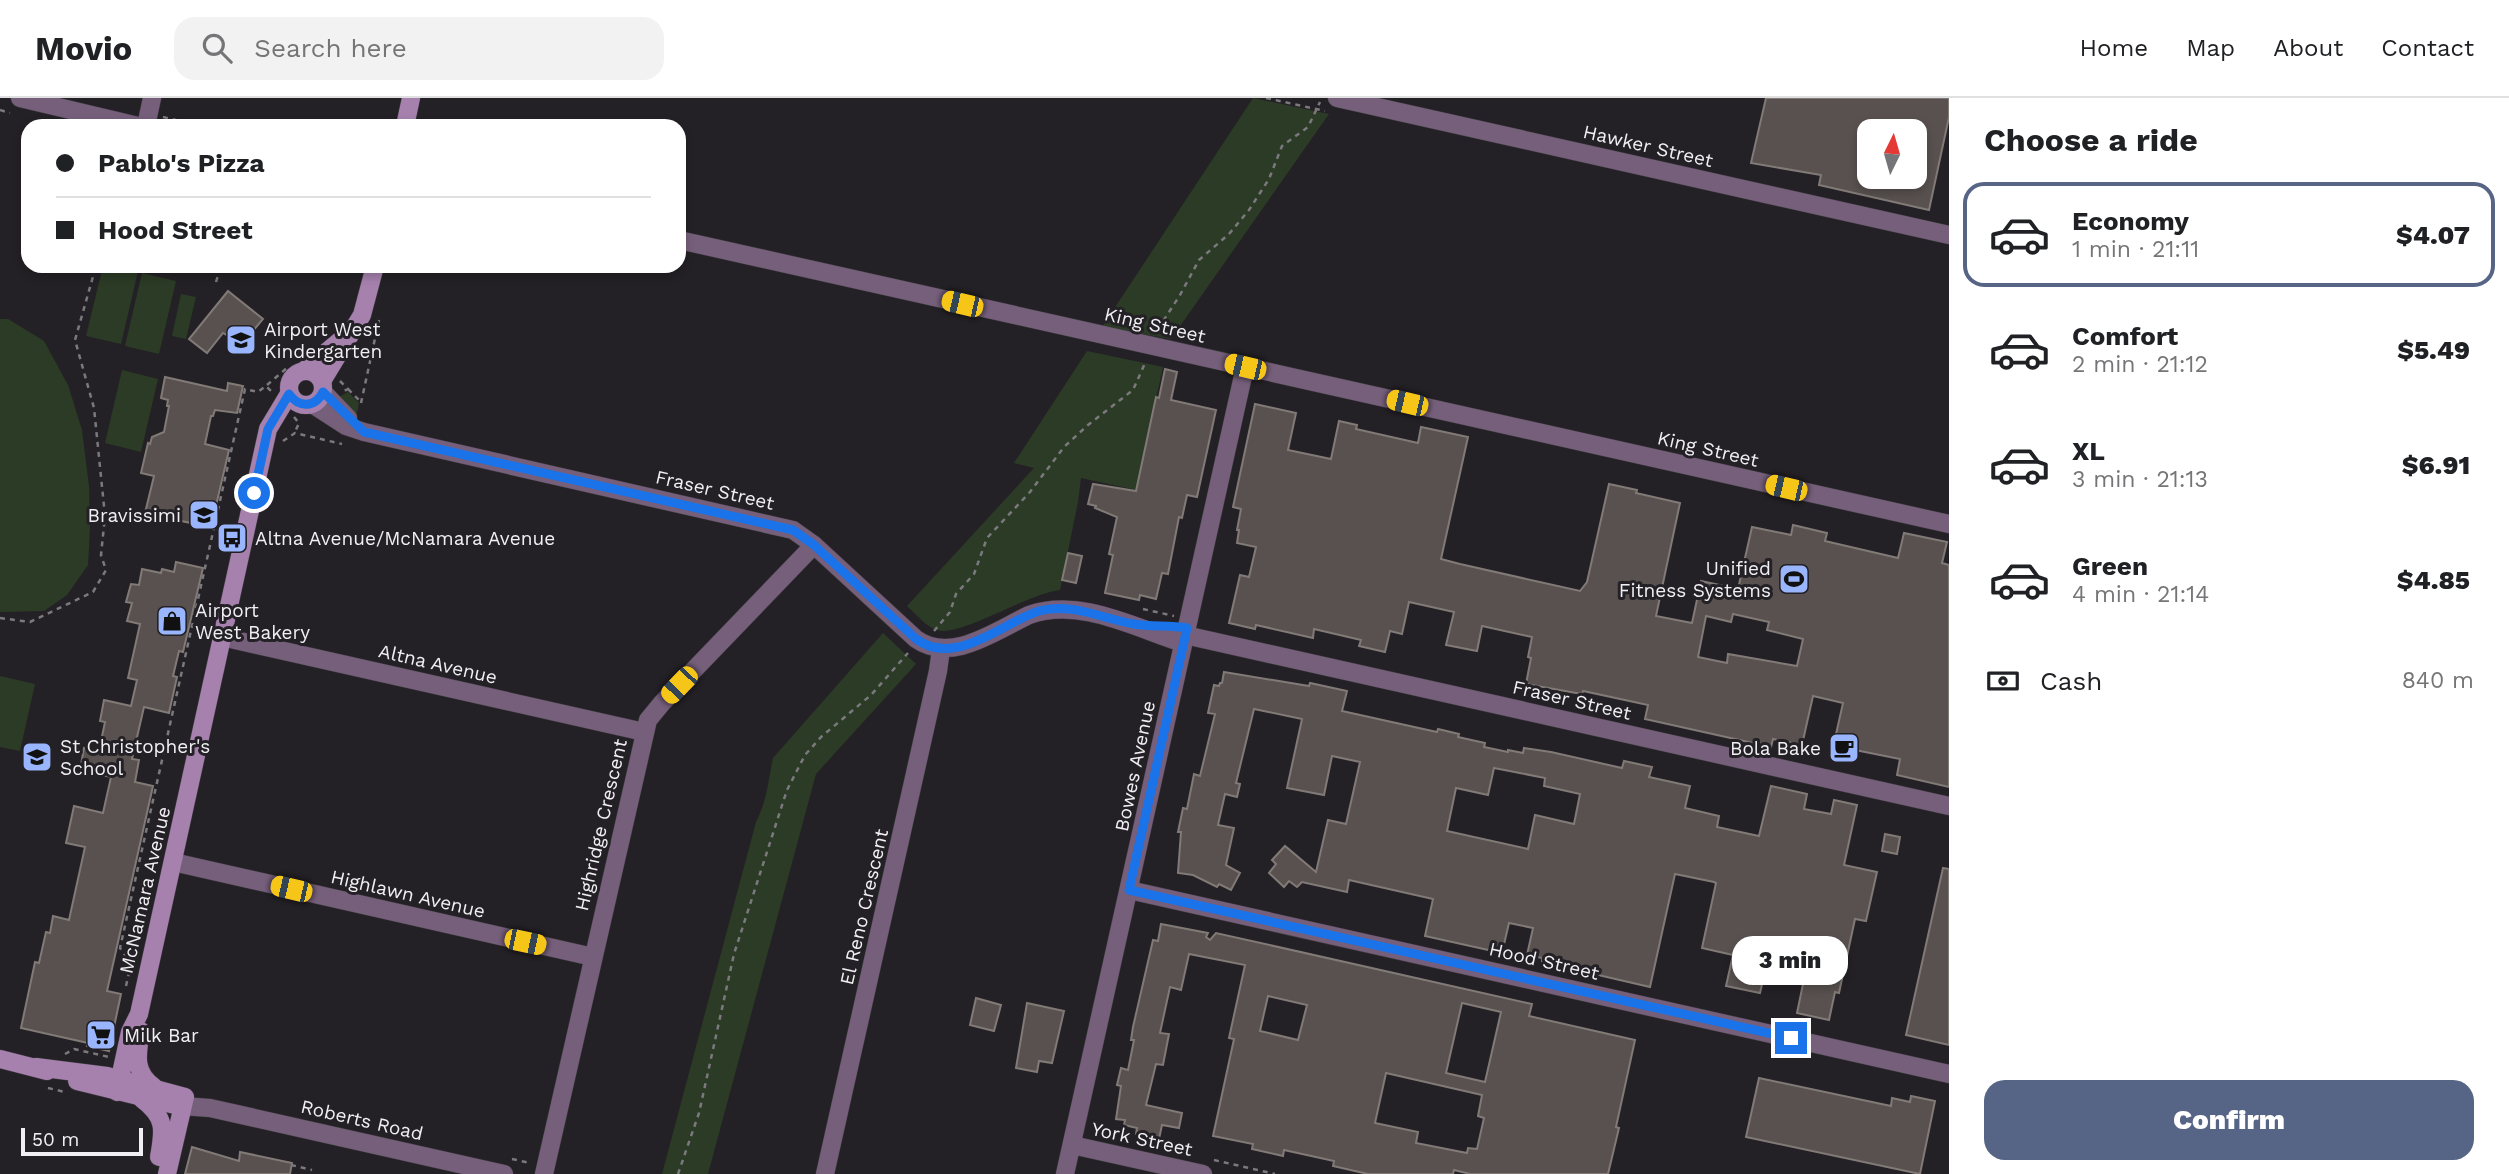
<!DOCTYPE html>
<meta charset="utf-8">
<style>
:root{--surface:#fff;--page:#f2f2f2;--text:#202124;--muted:#757577;--line:#e0e0e0;--accent:#566486}
body{margin:0;font-family:"Work Sans",sans-serif;background:var(--page);color:var(--text);height:100vh;display:flex;flex-direction:column;font-size:26px;white-space:nowrap}
*{box-sizing:border-box;margin:0}
p{font-size:23px;color:var(--muted)}
.icon{flex:none;width:38px;height:38px;fill:none;stroke:currentColor;stroke-width:2;stroke-linecap:round;stroke-linejoin:round}
.map{position:relative;flex:1;overflow:hidden}
.side{display:flex;flex-direction:column;background:var(--surface);width:560px}
.side>*{flex:none}
.hud{position:absolute;left:21px;top:21px;width:665px;height:154px;border-radius:21px;box-shadow:0 4px 10px #0003;display:grid;align-content:center;height:154px;padding:0 35px;background:var(--surface)}
.needle{width:46px;rotate:5deg}
.tools{position:absolute;left:1857px;top:21px;display:grid;gap:14px}
.tools a{display:grid;place-items:center;width:70px;height:70px;border-radius:14px;background:var(--surface);box-shadow:0 4px 10px #0003;font-size:35px}
.scale{position:absolute;left:21px;bottom:18px;width:122px;box-sizing:border-box;padding-left:7px;border:4px solid #f1eff3;border-top:0;font-size:19px;line-height:24px;white-space:nowrap;color:#f1eff3;-webkit-text-stroke:5px #242126;paint-order:stroke}
.end{position:absolute;width:32px;height:32px;margin:-16px;border:9px solid #1a73e8;background:#fff;box-shadow:0 0 0 4px #fff}
.from{border-radius:50%}
.bubble{position:absolute;height:49px;border-radius:21px;background:var(--surface);box-shadow:0 4px 10px #0003;font-size:23px;font-weight:800;line-height:49px;text-align:center}
.car{position:absolute;width:21px;height:42px;margin:-21px -10px;border-radius:9px;box-shadow:0 0 5px 2px #0007;background:linear-gradient(#f5c518 24%,#345 0 40%,#f5c518 0 76%,#345 0 86%,#f5c518 0)}
.hud b{display:flex;align-items:center;gap:24px;height:66px;font-size:26px}
.hud b+b{border-top:2px solid var(--line)}
.hud i{width:18px;height:18px;background:var(--text)}
ul{padding:0;list-style:none}
li{display:flex;align-items:center;gap:21px;height:105px;margin:0 14px 10px;padding:0 21px;border:4px solid transparent;border-radius:21px}
li div{flex:1}
li b{display:block;font-size:26px}
li em{font-style:normal;font-weight:800}
li.current{border-color:var(--accent)}
li>.icon{width:63px;height:63px;stroke-width:1.5}
h2{padding:0 35px;font-size:32px;line-height:84px}
.pay{display:flex;align-items:center;gap:18px;height:77px;padding:0 35px;font-size:26px}
.pay p{margin-inline-start:auto}
.primary-button{display:flex;gap:14px;margin-top:auto;padding:14px 35px}
.primary-button a{flex:1;height:80px;border-radius:21px;background:var(--accent);color:#fff;font-size:28px;font-weight:800;line-height:80px;text-align:center}
header{display:flex;align-items:center;gap:42px;box-sizing:border-box;height:98px;padding:0 35px;background:var(--surface);border-bottom:2px solid var(--line)}
header strong{font-size:33px}
nav{display:flex;gap:38px;margin-inline-start:auto;font-size:24px}
.search{width:490px;height:63px;background:var(--page);display:flex;align-items:center;gap:18px;box-sizing:border-box;padding:0 24px;border-radius:21px;color:var(--muted);font-size:26px}
main{display:flex;flex:1;min-height:0}
.map>svg:first-child{display:block}
</style>
<header>
<strong>Movio</strong>
<div class="search"><svg class="icon" aria-label="search" viewBox="0 0 24 24"><circle cx="10" cy="10" r="6"/><path d="M15 15l6 6"/></svg>Search here</div>
<nav><a>Home</a><a>Map</a><a>About</a><a>Contact</a></nav>
</header>
<main>
<div class="map">
<svg width="1949" height="1076" viewBox="0 0 1949 1076">
<rect width="100%" height="100%" fill="#242126"/>
<g fill="#2b3b25">
<path d="M1253,0l76,16 -158,225 -69,-12z"/>
<path d="M103,168h13l22,5 -17,73 -35,-8z"/>
<path d="M142,175l34,8 -17,73 -34,-8z"/>
<path d="M181,196l15,3 -10,42 -14,-3z"/>
<path d="M0,221h8l36,22 24,44 14,45 7,56 1,42 -2,37 -21,30 -23,16 -44,1z"/>
<path d="M1087,253l76,16 -27,123 -55,-12 -3,24 -18,88c-31,3 -102,48 -123,40 -11,-3 -21,-16 -30,-24l127,-138 -20,-5z"/>
<path d="M122,272l36,9 -17,73 -36,-9z"/>
<path d="M348,294l11,11 -3,15 -19,-20z"/>
<path d="M883,535l33,31 -100,110 -108,400h-46l94,-352c11,-21 12,-41 17,-64z"/>
<path d="M0,578l35,8 -15,67 -20,-4z"/>
</g>
<g fill="#58514f" stroke="#817a77" stroke-width="2" fill-rule="evenodd">
<path d="M1766,0h183v19l-20,93 -110,-25 2,-10 -70,-12zM1869,33h45v46h-45z"/>
<path d="M228,193l35,28 -15,18 -7,-5 -6,8 -12,-7 -16,20 -18,-14z"/>
<path d="M1165,271l12,3 -6,28 45,10 -19,87 -10,-2 -5,23 -3,-1 -11,57 -6,-1 -6,26 -16,-4 -1,5 -34,-7 8,-38 -4,-1 8,-37 -22,-9 1,-2 -8,-2 5,-20 43,7 20,-94 3,1z"/>
<path d="M165,279l62,14 1,-8 15,3 -6,27 -22,-3 -2,6h-2l-6,28 24,6 -18,77 -45,-9 -1,3 -17,-4 1,-3 -4,-1 9,-37 -13,-3 7,-30 2,1 2,-7 12,-5 5,-26h-2l1,-6 -7,-2z"/>
<path d="M1255,306l41,9 -8,37 43,9 8,-38 18,4 -1,4 62,14 3,-16 47,10 -27,122 19,5 120,27 7,-9 22,-98 28,6 -1,3 44,10 -24,113 36,7 9,-42 37,8 14,-62 39,8 2,-10 34,8 -2,8 73,17 6,-25 43,9 -5,21 7,2v222l-52,-12 3,-16 -45,-9 -1,7 -22,-5 11,-49 -30,-7 -11,49 -29,-6 -2,8 -126,-28 3,-14 -65,-14 -1,3 -56,-10 5,-26 -3,-1 4,-20 -50,-11 -5,25 -31,-6 8,-33 -45,-10 -7,32 -12,-3 -5,21 -26,-6 2,-6 -47,-11 -1,9 -57,-13 -1,4 -26,-6 11,-48 9,2 7,-30 -19,-4 2,-13h-2l4,-21 -8,-2zM1733,516l36,8 -2,8 36,9 -6,27 -69,-12 -1,9 -29,-6 8,-41 25,6z"/>
<path d="M1068,455l14,3 -6,27 -14,-3z"/>
<path d="M176,464l27,6 -20,84 -4,-1 -6,25 4,1 -8,36 -25,-6 -12,52 7,1 -4,22 18,4 -46,205 14,3 -12,57 -22,-5 1,-3 -67,-15 14,-66 4,1 7,-31 4,1 3,-17 16,4 16,-73 -19,-4 8,-37 29,7 8,-36 -31,-7 4,-22 15,3 6,-29 -5,-1 4,-21 27,6 6,-26 -9,-2 12,-54 -13,-3 5,-18 -6,-1 5,-18 8,1 3,-16 19,4 1,-4 12,3z"/>
<path d="M1224,574l85,14 1,-3 37,8 -5,20 95,21 1,-3 21,5 -1,3 27,6 -1,4 24,5v-2l15,3 1,-5 27,4 71,16 2,-7 28,6 -3,10 41,9 -5,22 34,8 -2,11 42,9 12,-50 36,8 -3,15 27,5 3,-14 23,5 -13,60 33,7 -11,49 -11,-2 -16,74 -4,-1 -6,28 -32,-7 6,-29 -39,-8 -4,17 -34,-7 7,-31 -31,-7 14,-65 -2,-1 -39,-8 -25,113 -108,-25v-4l-15,-3 6,-27 -24,-5 -7,30 -77,-17 8,-37 -84,-19 -2,12 -45,-10 -5,5 -8,-6 -5,6 -15,-14 7,-9 -4,-4 13,-14 31,26 12,-52 18,4 14,-62 -28,-6 -8,39 -37,-7 15,-69 -48,-10 -18,74 4,1 -3,13 -12,-3 -7,31 16,3 -8,37 14,8 -9,17 -12,-6 -2,3 -24,-12 -15,-2 3,-41h-3l5,-24 4,1 7,-35 6,2 15,-62 -7,-1 6,-28 5,1 1,-3h2zM1494,670l51,10 -1,8 36,8 -6,30 -39,-9 -7,34 -81,-18 9,-43 32,7z"/>
<path d="M1885,736l15,3 -3,17 -15,-3z"/>
<path d="M1943,770l6,1v176l-43,-10z"/>
<path d="M1161,826l47,9 -2,4 4,3 6,-7 316,71 -3,12 106,24 -19,87 3,1 -11,46h-138l-16,-4 -1,4h-85l-35,-8 1,-5 -50,-11 -1,6 -31,-7 1,-5 -40,-8 21,-97 -5,-1 16,-73 -56,-11 -8,36 -11,-3 -10,46 9,1 -6,31 -7,-1 -10,41 36,8 -3,15 -17,-3 -3,14 -23,-5 1,-6 -13,-3 1,-5 -9,-1 5,-33 -4,-1 4,-17 7,2 6,-30h-3l2,-13 20,-87 5,1zM1268,898l39,9 -9,35 -38,-9zM1462,905l39,9 -16,70 -39,-9zM1386,975l96,22 -4,21 6,2 -7,31 -9,-1 -1,5 -51,-10 2,-11 -43,-9z"/>
<path d="M976,900l25,7 -7,26 -24,-6z"/>
<path d="M1027,905l37,8 -12,52 -13,-2 -2,11 -21,-4z"/>
<path d="M1759,980l132,28 1,-8 18,4 1,-6 24,5 -15,73 -174,-37z"/>
<path d="M192,1049l47,14 1,-9 52,11 -2,11h-105z"/>
</g>
<g fill="none" stroke-linecap="round" stroke-linejoin="round">
<g stroke="#413e43" stroke-width="19">
<g id="street">
<path d="M20,0l118,28"/>
<path d="M1337,0l612,137"/>
<path d="M146,28l6,-28"/>
<path d="M679,142l1270,284"/>
<path d="M323,294l25,26"/>
<path d="M312,306l34,22 18,6 429,98 21,15 102,94c35,25 79,-8 113,-24 51,-18 106,13 154,28"/>
<path d="M1185,537l764,171"/>
<path d="M222,539l422,95"/>
<path d="M173,764l420,95"/>
<path d="M1129,792l820,184"/>
<path d="M182,1008l28,2 294,66"/>
<path d="M1072,1047l131,29"/>
<path d="M544,1076l104,-454 14,-17 152,-158"/>
<path d="M825,1076l113,-503 3,-22"/>
<path d="M1065,1076l180,-807"/>
</g>
</g>
<g stroke="#413e43" stroke-width="19">
<g id="secondary">
<path d="M405,28l6,-28"/>
<path d="M305,272l37,-31"/>
<circle cx="306" cy="290" r="17"/>
<path d="M322,283l40,-66 13,-49"/>
<path d="M141,933c-4,23 -8,41 13,56"/>
<path d="M0,961l47,12"/>
<path d="M36,969l71,9 78,21 -18,77"/>
<path d="M77,983l98,24"/>
<path d="M117,994l13,-60 9,-18 129,-585 21,-35"/>
<path d="M142,1001c24,18 22,31 17,58"/>
</g>
</g>
<g stroke="#7b797d" stroke-width="2.5" stroke-dasharray="5 5" stroke-linecap="butt">
<path d="M1266,0l59,13"/>
<path d="M0,12l10,3"/>
<path d="M163,19l38,9"/>
<path d="M216,184l5,-16"/>
<path d="M1158,231l22,-34 19,-35 30,-26 20,-24 20,-31 13,-33 26,-19 12,-25"/>
<path d="M340,283l8,8 -4,2"/>
<path d="M267,287l21,-18"/>
<path d="M348,291l13,13"/>
<path d="M361,305l18,-83"/>
<path d="M294,319l5,6 -4,9"/>
<path d="M283,343l12,-8 47,11"/>
<path d="M1143,511l31,7"/>
<path d="M0,520l30,4 63,-30 13,-22 -5,-15 4,-39 -11,-108 -19,-68 21,-74"/>
<path d="M934,533l16,-19 6,-18 18,-20 13,-36 43,-46 34,-45 24,-22 45,-35 13,-29"/>
<path d="M618,669l5,-21"/>
<path d="M126,888l5,-22 -11,-16 125,-559 13,3 8,-6 5,5"/>
<path d="M65,956l9,-5 35,8"/>
<path d="M48,990l17,4"/>
<path d="M512,1061l18,4"/>
<path d="M1214,1062l61,14"/>
<path d="M291,1067l21,5"/>
<path d="M678,1076l21,-61 35,-159 53,-164 18,-35 16,-18 50,-42 37,-42"/>
</g>
<use href="#street" stroke="#765f7b" stroke-width="18"/>
<use href="#secondary" stroke="#a681ae" stroke-width="18"/>
</g>
<g fill="none" stroke-linecap="round" stroke-linejoin="round">
<path stroke="#1a73e8" stroke-width="9" d="M254,395l14,-64 21,-35c10,14 26,14 34,-2l41,40 429,98 21,15 102,94c40,29 85,-16 123,-28 32,-9 64,8 95,13 17,3 35,1 53,4l-58,262 662,148"/>
</g>
<defs>
<g id="school-square" transform="scale(1.575)"><rect x="-9" y="-9" width="18" height="18" rx="4" fill="#99b5fd" stroke="#242126"/><path d="M0-5L7-2L0 1L-7-2ZM-4 1L0 2.5L4 1V4Q0 6-4 4Z" fill="#111"/></g>
<g id="bus-square" transform="scale(1.575)"><rect x="-9" y="-9" width="18" height="18" rx="4" fill="#99b5fd" stroke="#242126"/><path d="M-5-6H5V4H4V6H2V4H-2V6H-4V4H-5ZM-3.5-4V0h7V-4ZM-3.5 1.2v1.5H-2V1.2ZM2 1.2v1.5H3.5V1.2Z" fill="#111"/></g>
<g id="stadium-square" transform="scale(1.575)"><rect x="-9" y="-9" width="18" height="18" rx="4" fill="#99b5fd" stroke="#242126"/><path d="M0-5a6.5 5 0 1 0 0 10a6.5 5 0 1 0 0-10ZM-3.5-1.8h7v3.6h-7Z" fill="#111"/></g>
<g id="shop-square" transform="scale(1.575)"><rect x="-9" y="-9" width="18" height="18" rx="4" fill="#99b5fd" stroke="#242126"/><path d="M-5-2.5h2.3a2.7 3.5 0 0 1 5.4 0H5L5.5 6h-11ZM-1.5-2.5h3a1.5 2.3 0 0 0-3 0Z" fill="#111"/></g>
<g id="cafe-square" transform="scale(1.575)"><rect x="-9" y="-9" width="18" height="18" rx="4" fill="#99b5fd" stroke="#242126"/><path d="M-5.5-4.5H6V0H3Q3 3.5 0 3.5H-2.5Q-5.5 3.5-5.5 0ZM3-3.2v2h1.7v-2ZM-6 4.5H4V6H-6Z" fill="#111"/></g>
<g id="supermarket-square" transform="scale(1.575)"><rect x="-9" y="-9" width="18" height="18" rx="4" fill="#99b5fd" stroke="#242126"/><path d="M-6-5.5h2.5l.6 2H6L4.5 2H-2.5L-4.4-4H-6ZM-1.5 3.2a1.3 1.3 0 1 0 .1 0ZM3 3.2a1.3 1.3 0 1 0 .1 0Z" fill="#111"/></g>
</defs>
<g fill-rule="evenodd">
<use href="#school-square" x="241" y="242"/>
<use href="#school-square" x="204" y="417"/>
<use href="#bus-square" x="232" y="440"/>
<use href="#stadium-square" x="1794" y="481"/>
<use href="#shop-square" x="172" y="523"/>
<use href="#cafe-square" x="1844" y="650"/>
<use href="#school-square" x="37" y="659"/>
<use href="#supermarket-square" x="101" y="937"/>
</g>
<g text-anchor="middle" dominant-baseline="central" stroke-width="6" stroke-linejoin="round" paint-order="stroke">
<g font-size="19" fill="#f1eff3" stroke="#242126">
<text transform="translate(1648 48) rotate(13)">Hawker Street</text>
<text transform="translate(1155 227) rotate(13)">King Street</text>
<text transform="translate(1708 351) rotate(13)">King Street</text>
<text transform="translate(715 392) rotate(13)">Fraser Street</text>
<text transform="translate(438 566) rotate(13)">Altna Avenue</text>
<text transform="translate(1572 602) rotate(13)">Fraser Street</text>
<text transform="translate(1135 668) rotate(-78)">Bowes Avenue</text>
<text transform="translate(601 727) rotate(-77)">Highridge Crescent</text>
<text transform="translate(145 792) rotate(-77)">McNamara Avenue</text>
<text transform="translate(408 796) rotate(13)">Highlawn Avenue</text>
<text transform="translate(864 809) rotate(-77)">El Reno Crescent</text>
<text transform="translate(1544 863) rotate(13)">Hood Street</text>
<text transform="translate(362 1022) rotate(13)">Roberts Road</text>
<text transform="translate(1142 1041) rotate(12)">York Street</text>
</g>
<g font-size="19" fill="#f1eff3" stroke="#242126" text-anchor="start">
<text x="264" y="231">Airport West<tspan x="264" dy="22">Kindergarten</tspan></text>
<text x="181" y="417" text-anchor="end">Bravissimi</text>
<text x="255" y="440">Altna Avenue/McNamara Avenue</text>
<text x="1771" y="470" text-anchor="end">Unified<tspan x="1771" dy="22">Fitness Systems</tspan></text>
<text x="195" y="512">Airport<tspan x="195" dy="22">West Bakery</tspan></text>
<text x="60" y="648">St Christopher's<tspan x="60" dy="22">School</tspan></text>
<text x="1821" y="650" text-anchor="end">Bola Bake</text>
<text x="124" y="937">Milk Bar</text>
</g>
</g>
</svg>
<div class="tools">
<a><svg class="needle" viewBox="-14 -14 28 28"><path d="M0-13l5 13h-10z" fill="#e53935"/><path d="M0 13l5-13h-10z" fill="#757577"/></svg></a>
</div>
<div class="scale">50 m</div>
<i class="end from" style="left:254px;top:395px"></i>
<i class="end" style="left:1791px;top:940px"></i>
<div class="bubble" style="left:1732px;top:838px;width:116px">3 min</div>
<i class="car" style="left:962px;top:206px;rotate:283deg"></i>
<i class="car" style="left:1245px;top:269px;rotate:283deg"></i>
<i class="car" style="left:1407px;top:305px;rotate:283deg"></i>
<i class="car" style="left:1786px;top:390px;rotate:283deg"></i>
<i class="car" style="left:679px;top:587px;rotate:224deg"></i>
<i class="car" style="left:291px;top:791px;rotate:283deg"></i>
<i class="car" style="left:525px;top:844px;rotate:102deg"></i>
<div class="hud">
<b><i class="from"></i>Pablo's Pizza</b>
<b><i></i>Hood Street</b>
</div>
</div>
<section class="side">
<h2>Choose a ride</h2>
<ul>
<li class="current"><svg class="icon" aria-label="car" viewBox="0 0 24 24"><path d="M5 17H2v-5l4-1 3-4h7l3 4 3 1v5h-3M9 17h6M6 11h13"/><circle cx="7" cy="17" r="2"/><circle cx="17" cy="17" r="2"/></svg><div><b>Economy</b><p>1 min · 21:11</p></div><em>$4.07</em></li>
<li><svg class="icon" aria-label="car" viewBox="0 0 24 24"><path d="M5 17H2v-5l4-1 3-4h7l3 4 3 1v5h-3M9 17h6M6 11h13"/><circle cx="7" cy="17" r="2"/><circle cx="17" cy="17" r="2"/></svg><div><b>Comfort</b><p>2 min · 21:12</p></div><em>$5.49</em></li>
<li><svg class="icon" aria-label="car" viewBox="0 0 24 24"><path d="M5 17H2v-5l4-1 3-4h7l3 4 3 1v5h-3M9 17h6M6 11h13"/><circle cx="7" cy="17" r="2"/><circle cx="17" cy="17" r="2"/></svg><div><b>XL</b><p>3 min · 21:13</p></div><em>$6.91</em></li>
<li><svg class="icon" aria-label="car" viewBox="0 0 24 24"><path d="M5 17H2v-5l4-1 3-4h7l3 4 3 1v5h-3M9 17h6M6 11h13"/><circle cx="7" cy="17" r="2"/><circle cx="17" cy="17" r="2"/></svg><div><b>Green</b><p>4 min · 21:14</p></div><em>$4.85</em></li>
</ul>
<div class="pay"><svg class="icon" aria-label="cash" viewBox="0 0 24 24"><path d="M3 7h18v10H3z"/><circle cx="12" cy="12" r="2"/></svg>Cash<p>840 m</p></div>
<div class="primary-button"><a>Confirm</a></div>
</section>
</main>
